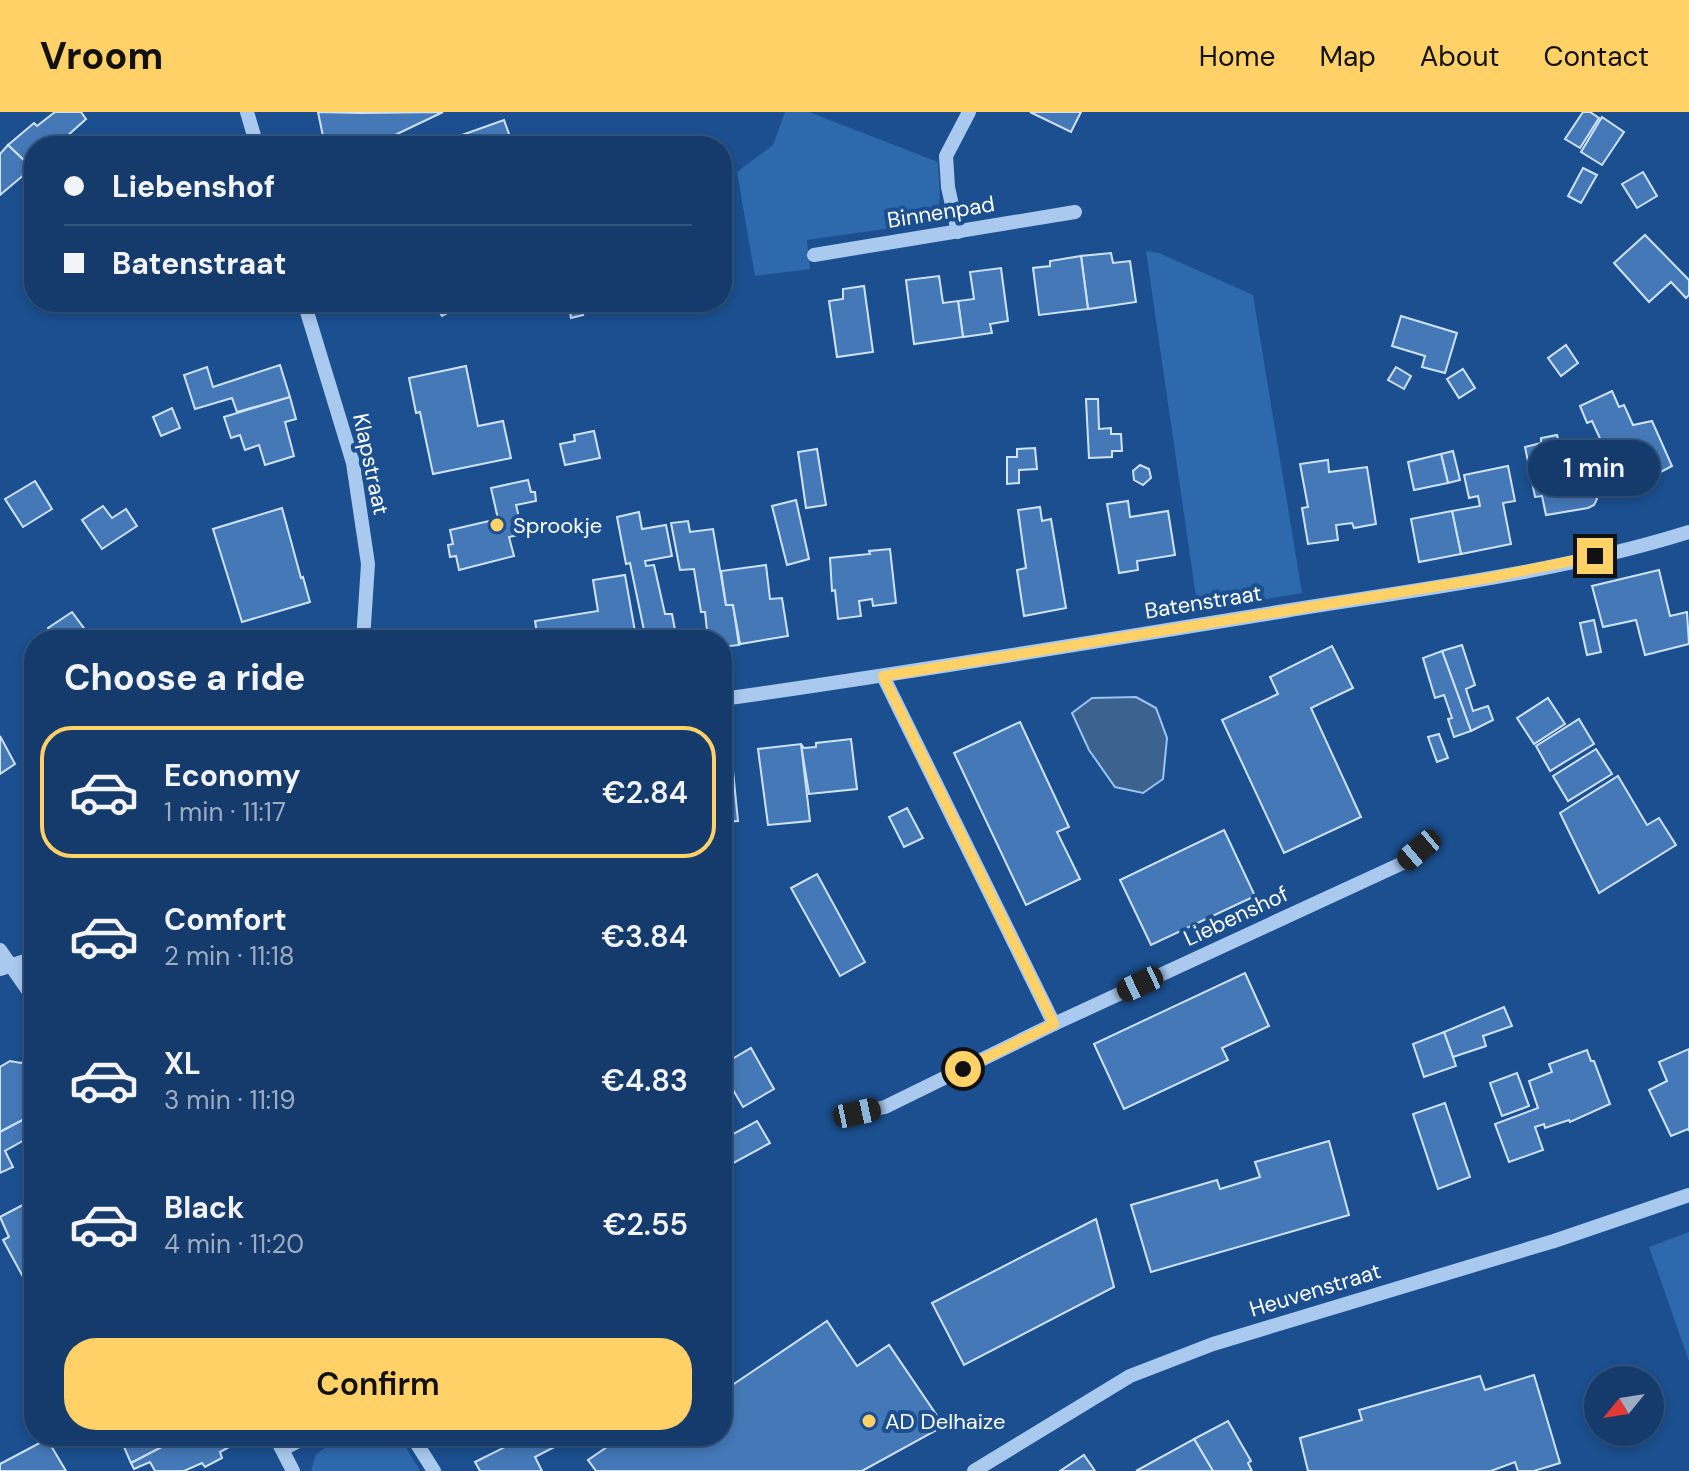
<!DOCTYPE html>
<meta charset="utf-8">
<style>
:root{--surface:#143b6b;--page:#214673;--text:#f1f3f6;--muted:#9dadc1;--line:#33557e;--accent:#ffd166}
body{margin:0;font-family:"DM Sans",sans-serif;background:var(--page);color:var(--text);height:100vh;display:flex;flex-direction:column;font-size:30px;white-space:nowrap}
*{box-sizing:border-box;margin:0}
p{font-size:26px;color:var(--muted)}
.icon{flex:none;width:44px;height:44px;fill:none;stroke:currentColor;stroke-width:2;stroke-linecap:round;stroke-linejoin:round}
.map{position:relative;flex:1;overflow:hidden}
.panel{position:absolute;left:24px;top:518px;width:708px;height:816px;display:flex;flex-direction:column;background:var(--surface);border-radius:32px;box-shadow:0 4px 12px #0003,0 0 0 2px var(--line)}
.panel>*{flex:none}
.hud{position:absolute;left:24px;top:24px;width:708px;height:176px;border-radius:32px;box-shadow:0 4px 12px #0003,0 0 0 2px var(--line);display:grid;align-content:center;height:176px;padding:0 40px;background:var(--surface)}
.needle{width:52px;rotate:240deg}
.fabs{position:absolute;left:1584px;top:1254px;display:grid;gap:16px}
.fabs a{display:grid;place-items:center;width:80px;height:80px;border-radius:50%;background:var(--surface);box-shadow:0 4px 12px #0003,0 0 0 2px var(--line);font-size:40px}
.end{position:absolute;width:36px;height:36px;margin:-18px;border:10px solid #ffd166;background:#111;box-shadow:0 0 0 4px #111}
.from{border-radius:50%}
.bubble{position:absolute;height:56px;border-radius:28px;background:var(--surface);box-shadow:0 4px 12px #0003,0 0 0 2px var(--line);font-size:26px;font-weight:600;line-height:56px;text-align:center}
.car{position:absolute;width:24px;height:48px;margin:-24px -12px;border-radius:10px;box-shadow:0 0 6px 2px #0007;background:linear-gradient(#222 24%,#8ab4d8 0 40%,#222 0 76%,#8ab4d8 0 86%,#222 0)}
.hud b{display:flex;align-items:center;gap:28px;height:76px;font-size:30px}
.hud b+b{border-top:2px solid var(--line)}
.hud i{width:20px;height:20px;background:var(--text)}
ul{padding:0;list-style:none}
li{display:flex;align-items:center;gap:24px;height:132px;margin:0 16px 12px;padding:0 24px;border:4px solid transparent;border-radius:32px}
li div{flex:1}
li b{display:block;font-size:30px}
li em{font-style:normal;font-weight:600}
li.on{border-color:var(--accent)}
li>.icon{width:72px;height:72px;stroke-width:1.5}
h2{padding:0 40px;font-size:36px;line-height:96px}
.button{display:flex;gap:16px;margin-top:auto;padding:16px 40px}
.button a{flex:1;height:92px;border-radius:32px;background:var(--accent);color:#111;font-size:32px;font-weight:600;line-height:92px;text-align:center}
header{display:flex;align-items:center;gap:48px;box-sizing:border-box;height:112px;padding:0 40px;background:var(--accent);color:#111}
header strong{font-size:38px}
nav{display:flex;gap:44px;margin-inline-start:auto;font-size:28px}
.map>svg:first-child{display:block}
</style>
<header>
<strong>Vroom</strong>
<nav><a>Home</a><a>Map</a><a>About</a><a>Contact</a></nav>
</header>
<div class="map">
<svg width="1689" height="1359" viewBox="0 0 1689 1359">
<rect width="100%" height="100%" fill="#1b4f8f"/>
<g fill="#2e69ad">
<path d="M785,0h24l129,50c0,31 12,51 -25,63l-106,15 3,29 -55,7 -18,-104 36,-27z"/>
<path d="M1146,139l13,2 94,42 49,298 -104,18z"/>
<path d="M1689,1120v129l-40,-114z"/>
<path d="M344,1324h55l21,35h-109l5,-17z"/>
</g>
<path fill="#3c6290" stroke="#9cc4f0" stroke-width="2" d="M1136,585l20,11 11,30 -4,41 -20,14 -28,-6 -26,-37 -17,-37 20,-15z"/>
<g fill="#4478b7" stroke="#cfe3fa" stroke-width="2">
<path d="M55,0h26l5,7 -30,27h-22v20l-2,2 -24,-23 26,-22 3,3z"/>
<path d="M318,0l42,1 83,-1 -71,34h-47z"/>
<path d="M1030,0h51l-10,20z"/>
<path d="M1583,0h7l9,6 -19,30 -15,-9z"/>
<path d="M1602,5l22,15 -22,33 -21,-13z"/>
<path d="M504,8l6,17 -15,9h-64z"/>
<path d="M8,33l24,23 -32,27v-41z"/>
<path d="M1583,56l14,7 -16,28 -13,-7z"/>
<path d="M1643,60l14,24 -20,12 -15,-24z"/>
<path d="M1645,123l44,45v15l-3,3 -15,-16 -22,20 -35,-39z"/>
<path d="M1111,141l2,10 17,-2 6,41 -48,7 -7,-53z"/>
<path d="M1081,144l7,53 -49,6 -6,-47 17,-2v-5z"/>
<path d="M1001,156l7,53 -18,3 2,9 -29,4 -5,-36 16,-2 -4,-27z"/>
<path d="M939,164l4,27 15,-2 5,36 -49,7 -8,-64z"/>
<path d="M864,174l9,66 -36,5 -8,-56 14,-2v-10z"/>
<path d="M428,190h39l-25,14 -8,-13 -4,2z"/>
<path d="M568,190h11l4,13 -12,3z"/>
<path d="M1401,204l56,17 -12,40 -23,-6 3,-11 -33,-10z"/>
<path d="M1566,233l12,18 -17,13 -13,-18z"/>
<path d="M280,253l10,32 -53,15 -5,-14 -37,11 -11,-34 23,-8 6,20z"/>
<path d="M466,254l12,60 25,-5 8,37 -78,16 -13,-62 -4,1 -7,-35z"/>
<path d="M1396,255l15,9 -7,13 -16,-9z"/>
<path d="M1463,257l12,19 -16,10 -12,-19z"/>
<path d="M1612,279l7,16 5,-2 9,20 19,-4 20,45 -19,10 1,3 -29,14 -33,-72 -5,2 -7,-17z"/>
<path d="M290,285l6,22 -11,3 9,34 -29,9 -6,-20 -14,5 -5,-15 -9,3 -7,-21z"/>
<path d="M1086,287h12l1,30 12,-1v6h10l1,17h-10v6l-23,1z"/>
<path d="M172,296l8,20 -19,8 -8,-19z"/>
<path d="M594,319l6,27 -35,7 -5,-21 15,-3 -1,-6z"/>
<path d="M1557,323l6,21 12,-3 6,33 11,1 5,12 -3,6 -6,3 -42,7 -4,-19 -7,1 -10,-50 16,-4v-5z"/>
<path d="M1035,336l2,21 -18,1v13l-12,1v-27h10v-8z"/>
<path d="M817,337l9,56 -20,3 -8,-56z"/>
<path d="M1453,339l7,29 -12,3 -7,-29z"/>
<path d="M1441,342l7,29 -34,7 -6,-28z"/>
<path d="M1328,348l1,12 38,-5 9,57 -22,4 -2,-5 -16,2 2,15 -30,4 -6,-36 6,-1 -8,-43z"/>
<path d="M1140,353l9,4 2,9 -8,7 -9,-5 -1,-9z"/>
<path d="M1508,354l7,35 -12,2 8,41 -50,10 -9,-43 28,-5 -2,-10 -9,2 -5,-23z"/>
<path d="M528,368l3,12h4l1,9 -20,4 7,29 -14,3 5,19 -55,14 -3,-14 -6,1 -2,-12 5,-1 -3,-14 48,-11 -7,-31z"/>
<path d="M35,369l17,28 -29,18 -18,-28z"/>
<path d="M796,388l13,59 -22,6 -15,-59z"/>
<path d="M1128,389l2,16 38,-6 7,44 -38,6 1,9 -19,3 -12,-69z"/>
<path d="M103,394l9,12 14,-9 11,17 -35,23 -20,-29z"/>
<path d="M1040,395l2,14 9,-2 15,89 -42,8 -7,-46 9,-2 -8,-58z"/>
<path d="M282,396l19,70 2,-1 7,25 -68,20 -29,-93z"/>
<path d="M1452,399l9,43 -42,8 -8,-43z"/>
<path d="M639,400l3,17 24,-4 6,31 -27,5 1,5 8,-1 11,49h7l5,26h-31l-16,-77 -4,1 -9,-47z"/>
<path d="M688,409l2,11 23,-3 13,76h7l6,40 -17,2v-7h-14l-3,-28h-4l-7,-43 -14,1 -9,-47z"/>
<path d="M890,437l6,54 -23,3 -1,-7 -13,2 2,15 -23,3 -3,-29 -3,1 -2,-33 40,-4 -1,-3z"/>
<path d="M766,453l4,34 12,-1 6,38 -48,8 -7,-39h-7l-5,-34z"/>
<path d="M1659,458l11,46 17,-4 2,32 -44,11 -9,-35 -33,7 -11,-41z"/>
<path d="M625,463l11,62 -14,3h-84l-3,-19 63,-10 -5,-31z"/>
<path d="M72,500l20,27 -2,1h-34l-8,-12z"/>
<path d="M1594,508l7,32 -14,3 -7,-32z"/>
<path d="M515,521l2,7h-39v-1z"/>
<path d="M1462,533l13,40 -9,4 7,22 15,-5 5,14 -22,11 -29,-80z"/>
<path d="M1332,534l21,42 -42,20 50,109 -77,36 -62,-133 56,-26 -8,-17z"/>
<path d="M1442,539l29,80 -17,6 -6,-18 4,-1 -8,-23 -9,3 -12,-40z"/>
<path d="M1548,586l17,26 -31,20 -17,-26z"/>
<path d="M1579,607l15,25 -44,27 -14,-25z"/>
<path d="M1020,610l49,105 -12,5 23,47 -54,26 -72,-152z"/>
<path d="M1439,622l9,24 -11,4 -9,-25z"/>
<path d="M0,624l15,28 -15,10z"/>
<path d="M851,627l6,50 -48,5 -8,-50 3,4 12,-1v-4z"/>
<path d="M801,632l9,77 -42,4 -10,-76z"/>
<path d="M1596,637l16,25 -44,27 -15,-25z"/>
<path d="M726,654l7,5 5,50 -16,1v-55z"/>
<path d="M1618,664l29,49 12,-7 17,27 -77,48 -39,-80z"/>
<path d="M907,696l16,30 -19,9 -15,-30z"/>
<path d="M1224,718l31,66 -104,49 -31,-65z"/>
<path d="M817,762l48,88 -25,14 -49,-88z"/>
<path d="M1245,861l24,53 -47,22 6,12 -104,49 -30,-65z"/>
<path d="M1504,895l8,19 -29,10 3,10 -33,11 -9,-25z"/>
<path d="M1444,920l12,34 -32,11 -11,-33z"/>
<path d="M751,936l23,41 -31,18 -21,-36v-6z"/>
<path d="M1689,937v82l-1,-2 -17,7 -22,-46 18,-9 -8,-19z"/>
<path d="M1587,938l4,11h3l16,43 -40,18 -1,-2 -24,8 -1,-4 -9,3 8,23 -34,12 -14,-38 43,-16 -9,-27 23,-9 -3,-8z"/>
<path d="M34,944v58l-34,18v-65l10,-6 11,2z"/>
<path d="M1517,961l12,33 -27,10 -12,-33z"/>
<path d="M1445,991l25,74 -32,12 -25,-75z"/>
<path d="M34,1002v35l-6,-11 -23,13 8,16 -13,6v-41z"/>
<path d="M757,1009l13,22 -42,23 -6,-10v-16z"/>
<path d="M1329,1029l20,74 -198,57 -20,-67 86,-25 3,9 40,-12 -5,-15z"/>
<path d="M34,1087v86l-6,1 -25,-46 6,-3 -9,-20z"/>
<path d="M1096,1107l18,68 -150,78 -32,-62z"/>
<path d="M827,1209l30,45 32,-21 55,81 -82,45h-266l-8,-11 35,-24h16l6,9 13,-9h64v-44z"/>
<path d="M1534,1263l26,88 -26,8h-16l-3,-9 -24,9h-183l-8,-33 62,-18 -3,-10 121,-34 5,14z"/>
<path d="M1228,1309l23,40 -3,2 4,8h-39l-19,-32z"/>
<path d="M144,1324h39l-52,27 -7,-16z"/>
<path d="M183,1324h55l2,5 -20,11 2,6 -17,9 -3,-4 -18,8h-29l-5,-9 -16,7 -3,-6z"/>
<path d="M527,1324h42l1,3 -35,18 7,14h-62l-5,-9z"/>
<path d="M47,1327l19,32h-66v-7z"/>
<path d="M1194,1327l19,32h-77z"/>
<path d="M1084,1343l11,16h-35z"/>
</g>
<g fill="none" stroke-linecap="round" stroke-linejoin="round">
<g stroke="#a9c9ee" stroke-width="14">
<path d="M247,0l10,34"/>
<path d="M958,120l-10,-45 -2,-31 23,-44"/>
<path d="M814,143l261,-43"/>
<path d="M304,190l49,161 15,101 -5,76"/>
<path d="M883,564l171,348 351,-162 27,-23"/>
<path d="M722,587c188,-26 375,-58 563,-88 134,-22 273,-38 404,-79"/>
<path d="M0,838l34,49"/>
<path d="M0,857l34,-11"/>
<path d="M857,1001l28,-6 169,-83"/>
<path d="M275,1324l18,35"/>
<path d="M412,1324l22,35"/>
<path d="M283,1337l25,-13"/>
<path d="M974,1359l156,-95 83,-32 341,-103 135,-46"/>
</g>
</g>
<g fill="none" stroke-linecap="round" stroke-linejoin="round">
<path stroke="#ffd166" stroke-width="10" d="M963,957l91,-45 -171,-348 605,-98 107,-22"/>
</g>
<g fill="#ffd166" stroke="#1b4f8f" stroke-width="3">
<circle cx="497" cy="413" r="8"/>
<circle cx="869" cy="1309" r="8"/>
</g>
<g text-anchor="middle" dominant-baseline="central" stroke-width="8" stroke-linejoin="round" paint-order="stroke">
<g font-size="22" fill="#fff" stroke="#1b4f8f">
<text transform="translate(941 100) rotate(-9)">Binnenpad</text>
<text transform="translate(371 352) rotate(78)">Klapstraat</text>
<text transform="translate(1203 490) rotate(-9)">Batenstraat</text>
<text transform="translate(1236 804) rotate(-25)">Liebenshof</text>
<text transform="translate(1315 1178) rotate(-17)">Heuvenstraat</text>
</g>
<g font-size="22" fill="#fff" stroke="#1b4f8f" text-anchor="start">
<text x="513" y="413">Sprookje</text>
<text x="885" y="1309">AD Delhaize</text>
</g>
</g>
</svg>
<div class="fabs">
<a><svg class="needle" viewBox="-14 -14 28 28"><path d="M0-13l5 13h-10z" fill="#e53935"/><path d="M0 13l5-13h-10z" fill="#9dadc1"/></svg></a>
</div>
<i class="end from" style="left:963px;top:957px"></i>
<i class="end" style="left:1595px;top:444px"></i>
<div class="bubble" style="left:1528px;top:328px;width:132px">1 min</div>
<i class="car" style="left:1419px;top:738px;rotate:230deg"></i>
<i class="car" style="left:1140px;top:872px;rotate:245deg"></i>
<i class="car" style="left:857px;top:1001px;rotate:78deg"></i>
<div class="hud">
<b><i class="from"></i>Liebenshof</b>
<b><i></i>Batenstraat</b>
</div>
<section class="panel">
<h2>Choose a ride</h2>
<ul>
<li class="on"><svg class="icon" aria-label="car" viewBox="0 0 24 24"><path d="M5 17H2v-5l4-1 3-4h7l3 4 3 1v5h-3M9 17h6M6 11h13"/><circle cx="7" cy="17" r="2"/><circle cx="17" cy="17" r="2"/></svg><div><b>Economy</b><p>1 min · 11:17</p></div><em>€2.84</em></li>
<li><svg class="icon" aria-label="car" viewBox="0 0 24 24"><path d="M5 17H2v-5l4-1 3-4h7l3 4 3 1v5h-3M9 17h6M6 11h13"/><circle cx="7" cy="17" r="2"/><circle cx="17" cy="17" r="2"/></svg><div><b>Comfort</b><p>2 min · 11:18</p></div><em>€3.84</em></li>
<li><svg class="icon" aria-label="car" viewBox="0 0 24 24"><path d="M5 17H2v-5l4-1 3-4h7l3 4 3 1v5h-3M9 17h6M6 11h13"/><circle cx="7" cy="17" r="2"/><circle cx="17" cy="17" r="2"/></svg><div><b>XL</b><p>3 min · 11:19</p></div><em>€4.83</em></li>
<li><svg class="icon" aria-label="car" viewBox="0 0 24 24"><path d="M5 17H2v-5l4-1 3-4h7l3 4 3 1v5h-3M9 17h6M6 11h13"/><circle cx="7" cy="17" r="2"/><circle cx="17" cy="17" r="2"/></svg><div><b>Black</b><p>4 min · 11:20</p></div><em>€2.55</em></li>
</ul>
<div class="button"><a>Confirm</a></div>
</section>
</div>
